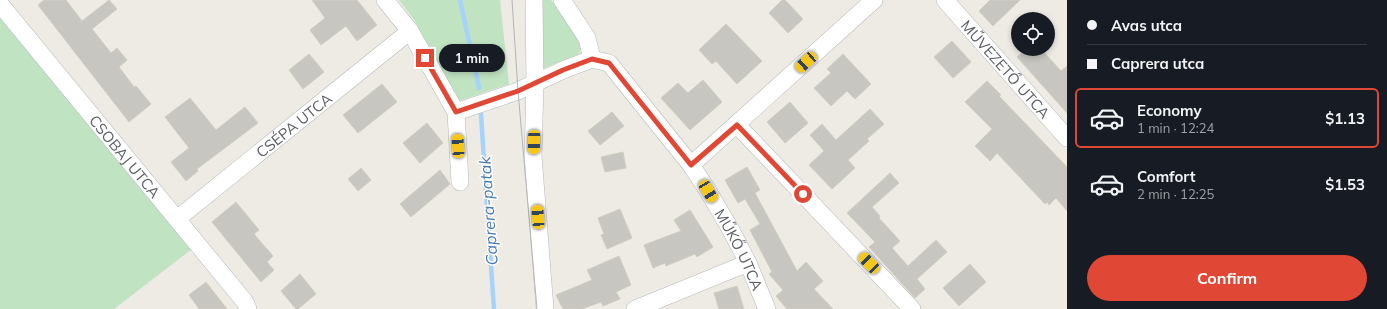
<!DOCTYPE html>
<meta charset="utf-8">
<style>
:root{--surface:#171b24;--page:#242831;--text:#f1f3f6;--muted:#9ea1a6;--line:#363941;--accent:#e14735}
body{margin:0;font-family:Mulish,sans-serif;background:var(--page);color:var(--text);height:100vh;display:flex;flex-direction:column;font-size:15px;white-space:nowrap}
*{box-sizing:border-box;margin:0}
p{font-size:13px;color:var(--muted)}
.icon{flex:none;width:22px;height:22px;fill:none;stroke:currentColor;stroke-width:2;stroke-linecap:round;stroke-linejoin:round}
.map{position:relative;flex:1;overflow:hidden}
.panel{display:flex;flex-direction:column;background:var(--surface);width:320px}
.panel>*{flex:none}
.hud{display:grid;align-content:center;height:88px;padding:0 20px;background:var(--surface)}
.controls{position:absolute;left:1011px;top:12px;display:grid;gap:8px}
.controls a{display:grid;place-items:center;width:44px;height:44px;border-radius:50%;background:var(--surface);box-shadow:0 2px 6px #0003;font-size:20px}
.end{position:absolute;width:18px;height:18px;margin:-9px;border:5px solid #e14735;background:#fff;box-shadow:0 0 0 2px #fff}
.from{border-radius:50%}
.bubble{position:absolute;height:28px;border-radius:14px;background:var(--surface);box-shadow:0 2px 6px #0003;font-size:13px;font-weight:700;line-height:28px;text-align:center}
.car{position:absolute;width:12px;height:24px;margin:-12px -6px;border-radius:5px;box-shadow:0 0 3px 1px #0007;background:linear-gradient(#f5c518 24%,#345 0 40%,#f5c518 0 76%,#345 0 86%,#f5c518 0)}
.hud b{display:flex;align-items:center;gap:14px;height:38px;font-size:15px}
.hud b+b{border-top:1px solid var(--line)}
.hud i{width:10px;height:10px;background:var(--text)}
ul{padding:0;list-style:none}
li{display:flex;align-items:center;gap:12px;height:60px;margin:0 8px 6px;padding:0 12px;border:2px solid transparent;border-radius:6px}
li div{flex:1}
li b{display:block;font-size:15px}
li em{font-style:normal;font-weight:700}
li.current{border-color:var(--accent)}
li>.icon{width:36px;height:36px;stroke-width:1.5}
.button{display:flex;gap:8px;margin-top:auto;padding:8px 20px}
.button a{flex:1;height:46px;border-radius:24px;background:var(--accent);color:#fff;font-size:16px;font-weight:700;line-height:46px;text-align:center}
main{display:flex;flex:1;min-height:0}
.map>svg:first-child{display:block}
</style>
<main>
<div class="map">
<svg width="1067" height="309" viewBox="0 0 1067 309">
<rect width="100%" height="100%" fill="#edebe3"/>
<g fill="#c0e3c1">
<path d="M0,0l197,245 -83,64h-114z"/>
<path d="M399,0h101l9,84 -50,17 -44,-80z"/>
<path d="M541,0h10l33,42 -5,12 -40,16z"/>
</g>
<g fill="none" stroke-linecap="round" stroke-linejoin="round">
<g stroke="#a5d3fb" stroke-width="4.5">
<path d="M460,0l19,88"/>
<path d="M481,114l7,109 6,86"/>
</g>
</g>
<g fill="#c8c6c0" stroke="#d1cdc1">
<path d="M44,0h22l16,21 27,-21 8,9 -25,20 19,24 6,-5 10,12 -8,7 15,20 2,-1 15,18 -22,18 -91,-117z"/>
<path d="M312,0h45l20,25 -20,16 -11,-15 -25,19 -11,-15 15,-12z"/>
<path d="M782,0h3l18,19 -15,14 -19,-20z"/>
<path d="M990,0h30l-27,26 -14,-15z"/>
<path d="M726,24l36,37 -25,23 -21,-23 -4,3 -13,-14z"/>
<path d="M952,41l19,21 -18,16 -19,-21z"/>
<path d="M1027,49h14l20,22 6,-5v47l-50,-56z"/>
<path d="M309,54l15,18 -21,17 -14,-19z"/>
<path d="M843,54l28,30 -16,15 -8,-8 -16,15 -17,-18 17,-15 -4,-4z"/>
<path d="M703,80l19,22 -32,28 -29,-32 17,-15 10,10z"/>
<path d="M987,81l14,14 -2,1 68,71v44l-11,-13 -7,7 -2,-3 -2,2 -48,-51 -7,8 -15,-15 17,-17 -27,-27z"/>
<path d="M382,84l15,18 -39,31 -15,-18z"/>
<path d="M190,98l26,32 29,-23 13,16 -61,46 1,2 -12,10 -15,-19 18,-14 -24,-31z"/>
<path d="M790,102l18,21 -23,20 -18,-21z"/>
<path d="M870,109l14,15 -17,15 2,2 -21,19 7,8 -23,21 -23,-24 15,-14 -14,-16 12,-11 14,16z"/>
<path d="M612,112l12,14 -24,19 -12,-14z"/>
<path d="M427,123l16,20 -23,20 -17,-20z"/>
<path d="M623,152l3,16 -21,4 -4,-15z"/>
<path d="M747,167l13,23 -5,3 42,78 9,-9 17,19 -9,8 19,20h-46l-11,-13 7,-6 -14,-16 3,-2 -22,-42 10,-6 -15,-25 -7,4 -13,-23z"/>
<path d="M361,168l10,12 -13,11 -10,-12z"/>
<path d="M440,170l10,14 -39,33 -11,-13z"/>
<path d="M890,173l9,10 -27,24 8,9 -1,2 21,23 -8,7 16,18 28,-26 11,12 -30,27 8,10 -10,9 -46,-51 6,-5 -28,-29z"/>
<path d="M236,202l23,28 -5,4 19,22 -6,6 7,8 -13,12 -49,-60z"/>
<path d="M620,209l12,29 -25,11 -6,-14 3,-1 -6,-16z"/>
<path d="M690,210l23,37 -16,10 -2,-3 -29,12 -1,-3 -12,5 -9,-23 37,-14 -7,-11z"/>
<path d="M619,256l12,29 -15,7 4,7 -17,7 -2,-4 -19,7h-19l-7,-14 36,-15 -5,-10z"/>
<path d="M970,264l16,18 -27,24 -16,-18z"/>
<path d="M300,274l16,20 -18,15h-2l-15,-18z"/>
<path d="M206,282l21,27h-28l-10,-14z"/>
<path d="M737,286l7,23h-25l-5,-16z"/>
</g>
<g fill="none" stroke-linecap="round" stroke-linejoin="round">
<g stroke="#b5b8bc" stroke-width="18">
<g id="minor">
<path d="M385,0l25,31 46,81 4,70"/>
<path d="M534,0l1,84 -2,72 12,153"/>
<path d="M562,0l25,38 5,21"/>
<path id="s1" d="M945,0l122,138"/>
<path id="s2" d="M0,4l245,298 3,7"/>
<path id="s3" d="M456,112l62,-21 45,-21 29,-11 17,4 82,102 17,26 24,41 16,31 19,46"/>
<path d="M737,125l175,184"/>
<path d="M691,165l183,-165"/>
<path id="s4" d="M177,219l233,-188"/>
<path d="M635,309l113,-46"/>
</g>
</g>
<use href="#minor" stroke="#fff" stroke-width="17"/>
<path stroke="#b3b4b4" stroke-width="1" d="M512,0l6,91 19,218"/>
</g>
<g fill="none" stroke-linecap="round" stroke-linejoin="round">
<path stroke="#e14735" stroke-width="5" d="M425,58l31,54 62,-21 45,-21 29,-11 17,4 82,102 46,-40 66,69"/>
</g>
<g text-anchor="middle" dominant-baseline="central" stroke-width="3" stroke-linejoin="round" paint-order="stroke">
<g font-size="15" fill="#5b5e63" stroke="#fff">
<text stroke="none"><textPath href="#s1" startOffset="92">MŰVEZETŐ UTCA</textPath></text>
<text stroke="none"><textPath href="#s4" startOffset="150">CSÉPA UTCA</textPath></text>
<text stroke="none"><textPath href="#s2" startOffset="197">CSOBAJ UTCA</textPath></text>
<text stroke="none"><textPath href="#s3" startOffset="392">MŰKŐ UTCA</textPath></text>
</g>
<g font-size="16" font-style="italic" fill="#4579b4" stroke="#fff">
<text transform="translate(488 211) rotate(-94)">Caprera-patak</text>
</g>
</g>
</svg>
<div class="controls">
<a><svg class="icon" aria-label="locate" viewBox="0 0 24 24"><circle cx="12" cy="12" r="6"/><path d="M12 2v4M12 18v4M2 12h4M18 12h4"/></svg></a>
</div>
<i class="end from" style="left:803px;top:194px"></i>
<i class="end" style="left:425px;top:58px"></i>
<div class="bubble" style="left:439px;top:44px;width:66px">1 min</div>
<i class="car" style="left:806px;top:62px;rotate:228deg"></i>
<i class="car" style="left:534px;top:142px;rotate:181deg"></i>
<i class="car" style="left:458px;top:146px;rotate:356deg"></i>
<i class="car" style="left:708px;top:191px;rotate:149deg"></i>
<i class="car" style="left:538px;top:217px;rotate:356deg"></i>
<i class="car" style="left:869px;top:263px;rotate:316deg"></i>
</div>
<section class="panel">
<div class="hud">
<b><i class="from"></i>Avas utca</b>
<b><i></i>Caprera utca</b>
</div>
<ul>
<li class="current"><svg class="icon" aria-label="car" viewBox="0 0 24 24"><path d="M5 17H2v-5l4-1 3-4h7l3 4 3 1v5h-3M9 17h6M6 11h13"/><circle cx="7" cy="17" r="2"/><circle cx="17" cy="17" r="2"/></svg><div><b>Economy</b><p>1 min · 12:24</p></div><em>$1.13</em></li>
<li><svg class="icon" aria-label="car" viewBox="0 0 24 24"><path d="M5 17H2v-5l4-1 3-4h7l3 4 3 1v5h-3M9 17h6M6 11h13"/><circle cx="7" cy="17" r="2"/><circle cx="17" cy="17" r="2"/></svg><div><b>Comfort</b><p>2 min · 12:25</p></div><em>$1.53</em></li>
</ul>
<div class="button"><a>Confirm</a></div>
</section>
</main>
